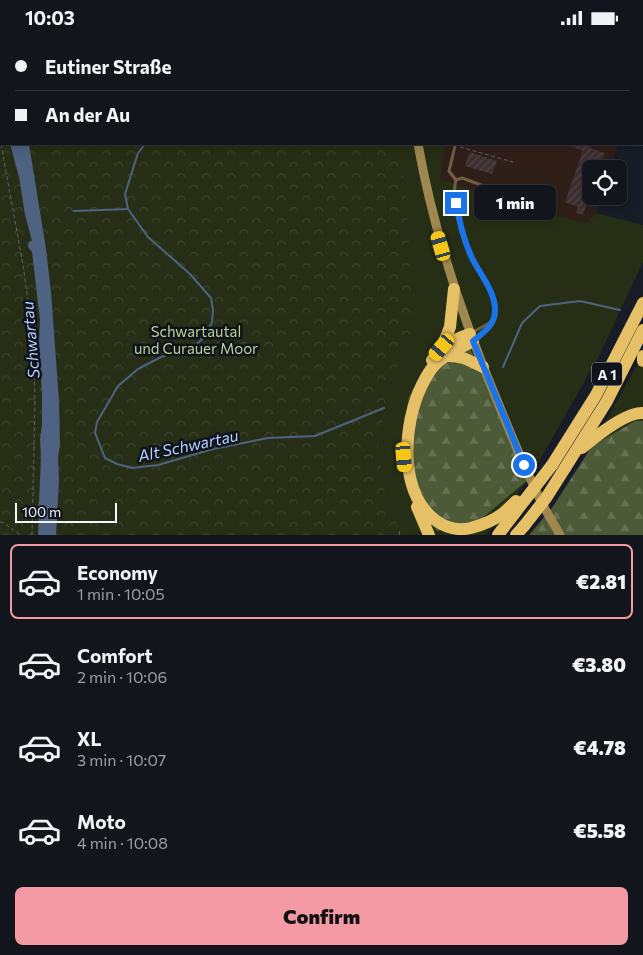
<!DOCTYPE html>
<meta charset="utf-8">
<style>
:root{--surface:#12151c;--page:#1b1e25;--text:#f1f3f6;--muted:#9c9fa3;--line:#31343b;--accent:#f49aa5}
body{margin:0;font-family:Commissioner,sans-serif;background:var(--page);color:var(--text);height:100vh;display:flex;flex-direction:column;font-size:19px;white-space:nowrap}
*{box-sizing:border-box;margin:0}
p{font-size:16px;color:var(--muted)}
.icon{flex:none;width:28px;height:28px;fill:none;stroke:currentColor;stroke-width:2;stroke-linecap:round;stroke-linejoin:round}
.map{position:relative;height:500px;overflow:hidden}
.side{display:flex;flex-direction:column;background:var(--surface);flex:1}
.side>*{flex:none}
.banner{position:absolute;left:0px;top:0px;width:644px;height:110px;box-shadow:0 2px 12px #0003,0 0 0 1px var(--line);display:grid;align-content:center;height:110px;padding:0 15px;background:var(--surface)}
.fabs{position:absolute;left:582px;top:125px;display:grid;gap:10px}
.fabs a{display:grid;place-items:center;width:45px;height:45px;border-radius:8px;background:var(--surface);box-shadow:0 2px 12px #0003,0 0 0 1px var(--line);font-size:25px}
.scale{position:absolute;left:15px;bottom:12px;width:102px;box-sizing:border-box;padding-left:5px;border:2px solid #f1f5fc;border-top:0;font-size:14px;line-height:18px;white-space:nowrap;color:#f1f5fc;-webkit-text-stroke:4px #0f131c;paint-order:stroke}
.end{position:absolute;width:22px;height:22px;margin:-11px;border:6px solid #1a73e8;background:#fff;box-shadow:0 0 0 2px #fff}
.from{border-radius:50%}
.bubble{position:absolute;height:35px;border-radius:8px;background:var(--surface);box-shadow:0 2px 12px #0003,0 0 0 1px var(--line);font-size:16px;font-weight:800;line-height:35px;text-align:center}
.car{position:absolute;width:15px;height:30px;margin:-15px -8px;border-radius:6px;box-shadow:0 0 4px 1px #0007;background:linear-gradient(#f5c518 24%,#345 0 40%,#f5c518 0 76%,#345 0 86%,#f5c518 0)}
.banner b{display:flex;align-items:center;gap:18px;height:48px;font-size:19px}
.banner b+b{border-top:1px solid var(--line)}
.banner i{width:12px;height:12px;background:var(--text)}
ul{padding:9px 0 0;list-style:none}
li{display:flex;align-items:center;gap:15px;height:75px;margin:0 10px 8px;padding:0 5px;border:2px solid transparent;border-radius:8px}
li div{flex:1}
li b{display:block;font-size:19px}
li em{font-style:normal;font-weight:800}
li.active{border-color:var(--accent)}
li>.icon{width:45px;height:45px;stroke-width:1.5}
.cta{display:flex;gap:10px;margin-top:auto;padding:10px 15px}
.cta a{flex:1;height:58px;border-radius:8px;background:var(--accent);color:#111;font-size:20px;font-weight:800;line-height:58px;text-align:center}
.status{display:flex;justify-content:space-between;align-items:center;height:35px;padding:0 25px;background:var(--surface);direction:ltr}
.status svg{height:14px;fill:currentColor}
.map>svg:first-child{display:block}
</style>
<div class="status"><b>10:03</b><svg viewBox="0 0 49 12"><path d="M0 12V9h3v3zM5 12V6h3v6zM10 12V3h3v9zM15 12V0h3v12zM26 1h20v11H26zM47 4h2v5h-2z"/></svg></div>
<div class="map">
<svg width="643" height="500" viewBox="0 0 643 500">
<defs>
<pattern id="forest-firs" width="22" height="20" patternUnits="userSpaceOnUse" patternTransform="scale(1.25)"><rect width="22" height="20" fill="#4d5a37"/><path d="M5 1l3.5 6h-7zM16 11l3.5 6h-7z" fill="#677255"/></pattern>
<pattern id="park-crowns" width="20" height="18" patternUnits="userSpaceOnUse" patternTransform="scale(1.25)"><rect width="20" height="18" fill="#262f15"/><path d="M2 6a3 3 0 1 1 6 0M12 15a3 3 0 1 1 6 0" fill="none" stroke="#3b442c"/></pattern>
<pattern id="building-hatch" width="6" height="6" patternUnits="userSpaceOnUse" patternTransform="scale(1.25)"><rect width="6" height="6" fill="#3e3030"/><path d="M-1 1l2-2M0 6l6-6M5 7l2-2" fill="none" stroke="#514445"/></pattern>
</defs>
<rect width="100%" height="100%" fill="#181c26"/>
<path fill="#301f19" d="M446,109h172l-8,25h-19v27h11l-6,17 -9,10 -75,-19 -73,-25z"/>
<g fill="#262f15">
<path d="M52,109h394l-6,35 72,25 75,19 9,-10 47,12v37l-44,94 -70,123 -43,56h-419z"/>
<path d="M643,319v67h-8l-43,25z"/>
</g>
<g fill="url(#forest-firs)">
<path d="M468,309l61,135 -49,41 -43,11 -19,-29 -14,-77 5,-28 12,-23z"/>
<path d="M635,386h8v114h-114l23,-27 40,-62z"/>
</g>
<path fill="url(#park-crowns)" d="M0,0h385v1h-384v108h398l8,62 6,115 -4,21 -25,49 3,2 -9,53 7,50 16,39h-401z"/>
<path fill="#4e6281" d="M10,109h19l17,105 5,43 8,108 1,45 -2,12 1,22 -3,56h-18l1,-19 -2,-6 2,-8 2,-44 -1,-19 2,-14v-30l-3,-53 1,-22 -8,-68 -4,-5 1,-5 3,-1 -7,-26 -6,-38z"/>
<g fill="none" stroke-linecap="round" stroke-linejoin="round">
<g stroke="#4e6281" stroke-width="2">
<path d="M352,0v1"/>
<path d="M145,109l-7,9 -13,41 3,15 20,28 42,37 21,24 2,12 -1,12 -6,13 -10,10 -35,12 -23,12 -20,17 -21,36 -2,11 10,25 12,6 15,4 26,-3 55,-16 55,-11 47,-2 69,-28"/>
<path d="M74,176l54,-2"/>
<path d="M503,332l19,-44 18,-17 40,-5 40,9"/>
</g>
</g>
<g fill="url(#building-hatch)">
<path d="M565,109h27l-2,4 15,5 -6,16h-8v22l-8,24 -7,-2 2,-6 -13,-5 18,-51z"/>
<path d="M470,117l27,9 -5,13 -27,-8z"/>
</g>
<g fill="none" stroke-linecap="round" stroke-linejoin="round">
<g stroke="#5d616a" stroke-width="1" stroke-dasharray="4 2.5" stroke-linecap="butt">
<path d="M0,102l1,7"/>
<path d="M1,109l22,121 10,73 2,64 -3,133"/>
<path d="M460,112l53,15"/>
<path d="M0,487l4,1 16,12"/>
<path d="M399,500l1,-6"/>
</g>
<g stroke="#6f603f" stroke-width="3">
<path d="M455,111l-6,25 7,9"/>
<path d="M473,297l18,-10"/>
<path d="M475,304c9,-7 19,-14 20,-27 2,-17 -16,-38 -23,-53 -9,-20 -22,-58 -16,-79l6,-2 58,21 34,4"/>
</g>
<g stroke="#9f8750" stroke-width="9">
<path d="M399,0v1"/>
<path d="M604,0l2,1"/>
<path d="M642,48l1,1"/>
<path d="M418,109c16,90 45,176 81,261 12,30 25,61 39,90 6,14 15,27 22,40"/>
</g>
<g stroke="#e6c067" stroke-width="12">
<path d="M473,306c-14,8 -31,14 -41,27 -4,5 -7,11 -10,17 -19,38 -24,106 13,135 11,8 23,11 36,8 11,-3 22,-7 31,-14 5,-4 9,-8 14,-13"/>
<path d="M442,312l8,-20 4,-38"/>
<path d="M447,321c14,-1 23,5 36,11"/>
<path d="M643,321v5"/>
<path d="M432,325c11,-15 21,-20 38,-26"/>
<path d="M582,413c13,-11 43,-36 61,-35"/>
<path d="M552,430l44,-70 47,-92"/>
<path d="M565,433l42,-67 36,-71"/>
<path d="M417,472l12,28"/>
<path d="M498,500l16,-21"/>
<path d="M516,500l8,-9"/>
</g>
<g stroke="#e6c067" stroke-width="12">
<path d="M514,479l38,-49"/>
<path d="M524,491l22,-28 19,-30"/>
</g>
</g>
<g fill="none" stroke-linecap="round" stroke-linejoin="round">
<path stroke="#1a73e8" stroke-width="6" d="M456,168c4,20 7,36 16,55 8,16 24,35 23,53 0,14 -12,22 -22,30l51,124"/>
</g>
<g text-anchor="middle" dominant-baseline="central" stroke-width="5" stroke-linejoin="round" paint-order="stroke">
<rect fill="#0f131c" stroke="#adb1b9" stroke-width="1" x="592" y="327.5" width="30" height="23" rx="4"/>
<g font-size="14" font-weight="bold" fill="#f1f5fc">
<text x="607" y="339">A 1</text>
</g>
<g font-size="15" fill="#bbd295" stroke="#0f131c">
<text x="196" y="296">Schwartautal<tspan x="196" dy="17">und Curauer Moor</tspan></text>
</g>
<g font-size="16" font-style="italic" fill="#b4d0fc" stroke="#0f131c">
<text transform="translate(30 305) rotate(-95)">Schwartau</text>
<text transform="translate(188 410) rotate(-12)">Alt Schwartau</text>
</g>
</g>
</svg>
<div class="fabs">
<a><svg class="icon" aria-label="locate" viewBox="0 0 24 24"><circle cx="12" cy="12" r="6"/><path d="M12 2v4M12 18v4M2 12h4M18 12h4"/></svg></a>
</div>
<div class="scale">100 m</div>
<i class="end from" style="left:524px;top:430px"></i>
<i class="end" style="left:456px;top:168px"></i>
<div class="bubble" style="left:474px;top:150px;width:82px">1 min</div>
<i class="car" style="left:441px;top:211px;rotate:344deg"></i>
<i class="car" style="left:442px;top:312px;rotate:220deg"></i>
<i class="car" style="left:404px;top:422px;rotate:175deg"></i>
<div class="banner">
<b><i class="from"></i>Eutiner Straße</b>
<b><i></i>An der Au</b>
</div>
</div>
<section class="side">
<ul>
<li class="active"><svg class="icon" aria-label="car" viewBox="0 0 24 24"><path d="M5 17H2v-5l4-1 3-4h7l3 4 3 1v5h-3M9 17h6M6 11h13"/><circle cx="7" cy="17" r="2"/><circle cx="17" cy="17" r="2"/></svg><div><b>Economy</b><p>1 min · 10:05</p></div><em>€2.81</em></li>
<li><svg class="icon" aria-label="car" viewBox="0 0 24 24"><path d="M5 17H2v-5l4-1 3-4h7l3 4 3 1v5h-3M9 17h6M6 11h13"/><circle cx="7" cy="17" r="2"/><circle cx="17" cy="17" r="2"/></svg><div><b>Comfort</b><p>2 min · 10:06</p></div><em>€3.80</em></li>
<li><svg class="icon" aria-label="car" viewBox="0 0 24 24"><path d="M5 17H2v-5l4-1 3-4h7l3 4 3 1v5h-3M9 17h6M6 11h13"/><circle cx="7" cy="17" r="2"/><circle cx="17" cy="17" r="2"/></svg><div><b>XL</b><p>3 min · 10:07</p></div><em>€4.78</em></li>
<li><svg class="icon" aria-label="car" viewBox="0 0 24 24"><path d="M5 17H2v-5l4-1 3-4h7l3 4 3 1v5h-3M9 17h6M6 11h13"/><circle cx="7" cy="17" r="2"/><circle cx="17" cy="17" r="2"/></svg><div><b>Moto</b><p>4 min · 10:08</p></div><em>€5.58</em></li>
</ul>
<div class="cta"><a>Confirm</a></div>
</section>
